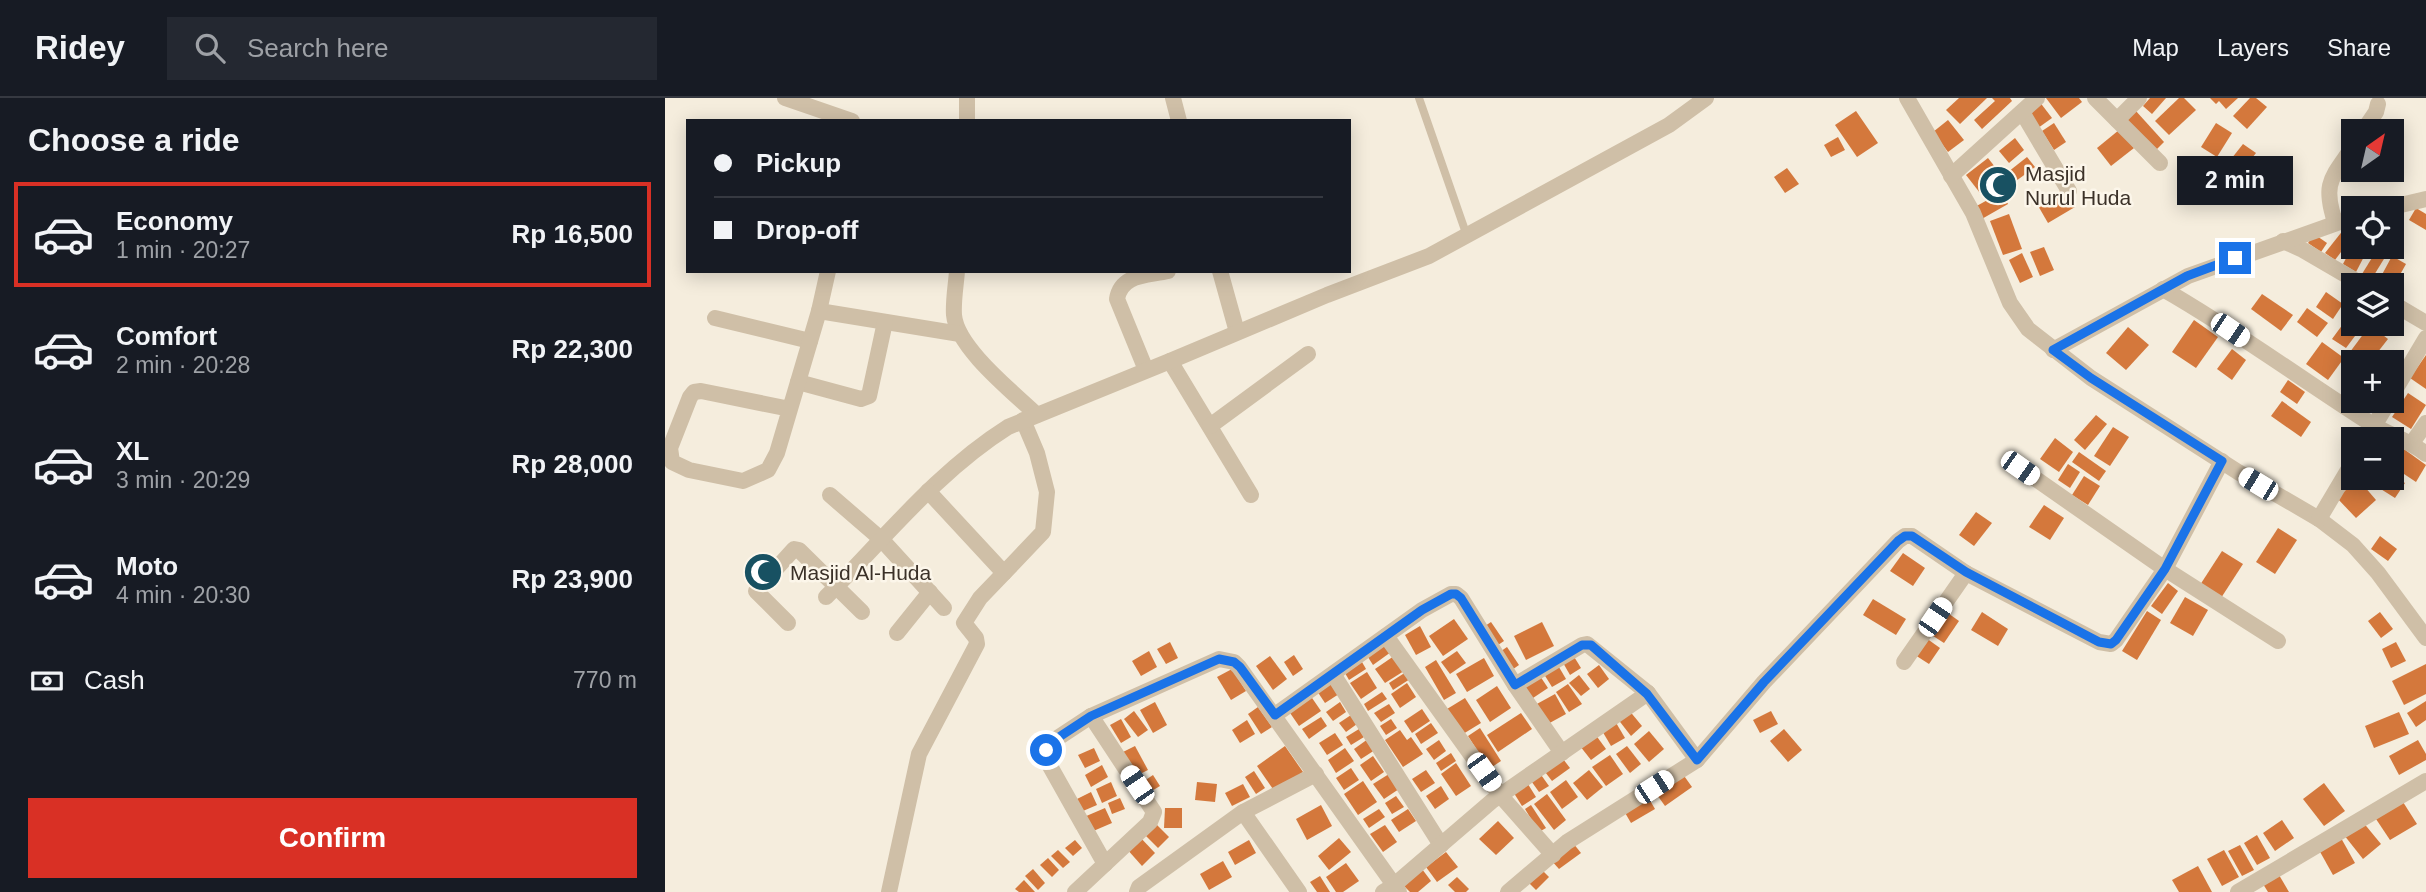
<!DOCTYPE html>
<meta charset="utf-8">
<style>
:root{--surface:#171b24;--page:#242831;--text:#f1f3f6;--muted:#9ea1a6;--line:#363941;--accent:#d93025}
body{margin:0;font-family:Helvetica,sans-serif;background:var(--page);color:var(--text);height:100vh;display:flex;flex-direction:column;font-size:26px;white-space:nowrap}
*{box-sizing:border-box;margin:0}
p{font-size:23px;color:var(--muted)}
.icon{flex:none;width:38px;height:38px;fill:none;stroke:currentColor;stroke-width:2;stroke-linecap:round;stroke-linejoin:round}
.map{position:relative;flex:1;overflow:hidden}
.sheet{display:flex;flex-direction:column;background:var(--surface);width:665px}
.sheet>*{flex:none}
.banner{position:absolute;left:21px;top:21px;width:665px;height:154px;border-radius:0px;box-shadow:0 4px 18px #0003;display:grid;align-content:center;height:154px;padding:0 28px;background:var(--surface)}
.needle{width:46px;rotate:34deg}
.buttons{position:absolute;left:1676px;top:21px;display:grid;gap:14px}
.buttons a{display:grid;place-items:center;width:63px;height:63px;border-radius:0px;background:var(--surface);box-shadow:0 4px 18px #0003;font-size:35px}
.end{position:absolute;width:32px;height:32px;margin:-16px;border:9px solid #1a73e8;background:#fff;box-shadow:0 0 0 4px #fff}
.from{border-radius:50%}
.bubble{position:absolute;height:49px;border-radius:0px;background:var(--surface);box-shadow:0 4px 18px #0003;font-size:23px;font-weight:600;line-height:49px;text-align:center}
.car{position:absolute;width:21px;height:42px;margin:-21px -10px;border-radius:9px;box-shadow:0 0 5px 2px #0007;background:linear-gradient(#fff 24%,#345 0 40%,#fff 0 76%,#345 0 86%,#fff 0)}
.banner b{display:flex;align-items:center;gap:24px;height:66px;font-size:26px}
.banner b+b{border-top:2px solid var(--line)}
.banner i{width:18px;height:18px;background:var(--text)}
ul{padding:0;list-style:none}
li{display:flex;align-items:center;gap:21px;height:105px;margin:0 14px 10px;padding:0 14px;border:4px solid transparent;border-radius:0px}
li div{flex:1}
li b{display:block;font-size:26px}
li em{font-style:normal;font-weight:600}
li.on{border-color:var(--accent)}
li>.icon{width:63px;height:63px;stroke-width:1.5}
h2{padding:0 28px;font-size:32px;line-height:84px}
.pay{display:flex;align-items:center;gap:18px;height:77px;padding:0 28px;font-size:26px}
.pay p{margin-inline-start:auto}
.primary-button{display:flex;gap:14px;margin-top:auto;padding:14px 28px}
.primary-button a{flex:1;height:80px;border-radius:0px;background:var(--accent);color:#fff;font-size:28px;font-weight:600;line-height:80px;text-align:center}
header{display:flex;align-items:center;gap:42px;box-sizing:border-box;height:98px;padding:0 35px;background:var(--surface);border-bottom:2px solid var(--line)}
header strong{font-size:33px}
nav{display:flex;gap:38px;margin-inline-start:auto;font-size:24px}
.search{width:490px;height:63px;background:var(--page);display:flex;align-items:center;gap:18px;box-sizing:border-box;padding:0 24px;border-radius:0px;color:var(--muted);font-size:26px}
main{display:flex;flex:1;min-height:0}
.map>svg:first-child{display:block}
</style>
<header>
<strong>Ridey</strong>
<div class="search"><svg class="icon" aria-label="search" viewBox="0 0 24 24"><circle cx="10" cy="10" r="6"/><path d="M15 15l6 6"/></svg>Search here</div>
<nav><a>Map</a><a>Layers</a><a>Share</a></nav>
</header>
<main>
<section class="sheet">
<h2>Choose a ride</h2>
<ul>
<li class="on"><svg class="icon" aria-label="car" viewBox="0 0 24 24"><path d="M5 17H2v-5l4-1 3-4h7l3 4 3 1v5h-3M9 17h6M6 11h13"/><circle cx="7" cy="17" r="2"/><circle cx="17" cy="17" r="2"/></svg><div><b>Economy</b><p>1 min · 20:27</p></div><em>Rp 16,500</em></li>
<li><svg class="icon" aria-label="car" viewBox="0 0 24 24"><path d="M5 17H2v-5l4-1 3-4h7l3 4 3 1v5h-3M9 17h6M6 11h13"/><circle cx="7" cy="17" r="2"/><circle cx="17" cy="17" r="2"/></svg><div><b>Comfort</b><p>2 min · 20:28</p></div><em>Rp 22,300</em></li>
<li><svg class="icon" aria-label="car" viewBox="0 0 24 24"><path d="M5 17H2v-5l4-1 3-4h7l3 4 3 1v5h-3M9 17h6M6 11h13"/><circle cx="7" cy="17" r="2"/><circle cx="17" cy="17" r="2"/></svg><div><b>XL</b><p>3 min · 20:29</p></div><em>Rp 28,000</em></li>
<li><svg class="icon" aria-label="car" viewBox="0 0 24 24"><path d="M5 17H2v-5l4-1 3-4h7l3 4 3 1v5h-3M9 17h6M6 11h13"/><circle cx="7" cy="17" r="2"/><circle cx="17" cy="17" r="2"/></svg><div><b>Moto</b><p>4 min · 20:30</p></div><em>Rp 23,900</em></li>
</ul>
<div class="pay"><svg class="icon" aria-label="cash" viewBox="0 0 24 24"><path d="M3 7h18v10H3z"/><circle cx="12" cy="12" r="2"/></svg>Cash<p>770 m</p></div>
<div class="primary-button"><a>Confirm</a></div>
</section>
<div class="map">
<svg width="1761" height="794" viewBox="0 0 1761 794">
<rect width="100%" height="100%" fill="#f5eddd"/>
<g fill="#d4783c">
<path d="M1294,0h28l-27,26 -14,-14z"/>
<path d="M1327,0h18l2,3 -30,28 -8,-9 21,-19z"/>
<path d="M1381,0h33l3,4 -21,16z"/>
<path d="M1485,0h16l-14,16 -9,-8z"/>
<path d="M1514,0h5l12,12 -27,25 -14,-14z"/>
<path d="M1545,0h28l-12,11 -7,-8 -3,3z"/>
<path d="M1585,0h6l11,9 -20,22 -14,-13z"/>
<path d="M1374,3l13,17 -14,10 -13,-17z"/>
<path d="M1470,12l29,32 -11,11 -29,-32z"/>
<path d="M1191,13l22,32 -21,14 -22,-32z"/>
<path d="M1283,22l16,20 -16,12 -15,-20z"/>
<path d="M1389,25l12,19 -12,8 -12,-19z"/>
<path d="M1551,25l16,10 -15,24 -16,-10z"/>
<path d="M1454,32l15,18 -23,18 -14,-18z"/>
<path d="M1173,39l7,13 -14,7 -7,-12z"/>
<path d="M1350,40l9,12 -15,13 -10,-12z"/>
<path d="M1578,46l13,9 -19,24 -13,-9z"/>
<path d="M1362,59l8,10 -19,14 -8,-9z"/>
<path d="M1323,60l14,18 -22,17 -14,-18z"/>
<path d="M1122,70l12,16 -14,9 -11,-16z"/>
<path d="M1399,91l11,18 -27,16 -11,-19z"/>
<path d="M1337,94l6,12 -28,16 -7,-12z"/>
<path d="M1751,110l10,6v16l-17,-10z"/>
<path d="M1344,116l13,35 -19,6 -13,-34z"/>
<path d="M1679,131l9,7 -18,24 -10,-7z"/>
<path d="M1649,136l13,9 -6,9 -13,-9z"/>
<path d="M1379,149l10,23 -14,6 -10,-24z"/>
<path d="M1687,149h17l-13,25 -13,-8z"/>
<path d="M1713,150l9,6 -16,26 -9,-6z"/>
<path d="M1357,155l11,24 -13,6 -11,-23z"/>
<path d="M1727,158l14,8 -14,25v-4h-9l-5,-3z"/>
<path d="M1661,194l17,12 -10,15 -17,-12z"/>
<path d="M1597,196l31,21 -12,16 -30,-22z"/>
<path d="M1642,210l21,15 -11,14 -20,-15z"/>
<path d="M1689,211v15h10l-18,24 -14,-9z"/>
<path d="M1529,222l24,17 -22,31 -24,-16z"/>
<path d="M1705,227l18,14 -18,23h-7l-13,-10z"/>
<path d="M1463,229l21,18 -23,25 -20,-17z"/>
<path d="M1657,244l22,16 -16,22 -22,-16z"/>
<path d="M1567,251l14,11 -14,20 -15,-11z"/>
<path d="M1761,257v34l-16,-11z"/>
<path d="M1623,282l17,12 -8,12 -17,-12z"/>
<path d="M1743,295l18,12 -15,24 -19,-12z"/>
<path d="M1617,303l29,21 -10,15 -30,-21z"/>
<path d="M1431,317l11,9 -22,26 -11,-10z"/>
<path d="M1448,329l16,10 -19,29 -16,-10z"/>
<path d="M1390,340l18,14 -14,20 -19,-13z"/>
<path d="M1736,349l25,18 -10,17 -24,-16v-6z"/>
<path d="M1414,354l27,19 -7,10 -27,-19z"/>
<path d="M1403,366l12,8 -10,16 -12,-8z"/>
<path d="M1727,377l13,8 -10,15 -19,-12 6,-8h10z"/>
<path d="M1419,378l16,10 -12,19 -16,-10z"/>
<path d="M1693,381l18,21 -20,18 -19,-20z"/>
<path d="M1379,407l20,13 -14,22 -21,-13z"/>
<path d="M1311,414l16,11 -18,23 -15,-11z"/>
<path d="M1613,430l19,12 -22,34 -19,-12z"/>
<path d="M1715,438l17,13 -9,12 -17,-12z"/>
<path d="M1557,453l21,13 -22,34 -21,-13z"/>
<path d="M1238,455l22,15 -12,18 -23,-15z"/>
<path d="M1503,485l10,8 -16,23 -11,-8z"/>
<path d="M1520,499l23,13 -15,26 -23,-13z"/>
<path d="M1208,501l33,20 -10,16 -33,-20z"/>
<path d="M1280,513l14,10 -15,22 -14,-9z"/>
<path d="M1482,513l14,9 -24,40 -15,-9z"/>
<path d="M1317,514l26,17 -10,17 -27,-16z"/>
<path d="M1715,514l13,17 -12,9 -13,-17z"/>
<path d="M789,521l14,20 -25,17 -14,-20z"/>
<path d="M826,524l13,19 -9,6 -13,-19z"/>
<path d="M877,524l12,24 -28,14 -12,-24z"/>
<path d="M755,528l11,21 -15,8 -11,-20z"/>
<path d="M1261,540l14,10 -11,16 -14,-9z"/>
<path d="M505,544l8,16 -12,6 -9,-15z"/>
<path d="M719,544l7,10 -18,13 -7,-11z"/>
<path d="M1731,544l10,19 -15,7 -9,-19z"/>
<path d="M842,549l12,18 -10,7 -12,-18z"/>
<path d="M484,553l8,16 -16,9 -9,-15z"/>
<path d="M792,553l9,12 -16,11 -9,-12z"/>
<path d="M629,557l9,14 -10,7 -9,-14z"/>
<path d="M908,557l8,13 -11,7 -8,-14z"/>
<path d="M605,558l17,23 -14,11 -17,-24z"/>
<path d="M729,558l10,15 -19,12 -10,-14z"/>
<path d="M819,560l10,18 -27,16 -11,-18z"/>
<path d="M771,562l20,33 -12,7 -19,-33z"/>
<path d="M697,564l4,7 -17,11 -4,-7z"/>
<path d="M891,564l10,17 -14,8 -10,-16z"/>
<path d="M1761,566v30l-22,11 -12,-24z"/>
<path d="M934,567l10,14 -11,9 -11,-14z"/>
<path d="M567,571l14,22 -15,9 -14,-23z"/>
<path d="M702,574l10,16 -16,11 -11,-16z"/>
<path d="M741,574l4,7 -17,11 -4,-7z"/>
<path d="M873,575l10,15 -18,12 -10,-15z"/>
<path d="M914,577l11,14 -9,7 -12,-13z"/>
<path d="M666,584l8,12 -14,9 -8,-12z"/>
<path d="M742,585l9,14 -16,11 -9,-14z"/>
<path d="M903,586l14,20 -13,8 -13,-20z"/>
<path d="M832,588l14,22 -21,14 -14,-22z"/>
<path d="M717,594l5,7 -19,12 -4,-7z"/>
<path d="M890,596l11,20 -20,11 -11,-20z"/>
<path d="M645,597l11,16 -22,15 -11,-16z"/>
<path d="M800,600l16,25 -18,11 -16,-25z"/>
<path d="M1761,603v19l-10,7 -9,-14z"/>
<path d="M490,604l12,23 -14,8 -13,-23z"/>
<path d="M675,604l6,10 -13,9 -7,-9z"/>
<path d="M724,606l6,9 -14,9 -7,-9z"/>
<path d="M593,609l14,20 -11,7 -13,-20z"/>
<path d="M757,611l8,12 -18,12 -8,-12z"/>
<path d="M963,611l14,17 -11,10 -14,-18z"/>
<path d="M469,613l14,19 -10,7 -14,-18z"/>
<path d="M1106,613l7,13 -18,9 -7,-13z"/>
<path d="M1734,614l10,22 -35,14 -9,-22z"/>
<path d="M856,615l11,16 -34,23 -11,-17z"/>
<path d="M686,617l6,9 -11,8 -7,-9z"/>
<path d="M656,619l6,9 -18,13 -7,-10z"/>
<path d="M456,621l10,18 -10,6 -11,-18z"/>
<path d="M726,621l6,9 -11,7 -6,-9z"/>
<path d="M582,622l8,14 -15,9 -8,-13z"/>
<path d="M950,623l10,17 -14,8 -10,-17z"/>
<path d="M766,625l7,10 -17,11 -6,-10z"/>
<path d="M815,630l21,33 -12,8 -21,-33z"/>
<path d="M694,631l5,8 -13,8 -5,-8z"/>
<path d="M1119,631l18,21 -14,12 -18,-21z"/>
<path d="M735,632l7,10 4,-3 12,17 -20,13 -18,-27z"/>
<path d="M984,633l15,18 -15,13 -15,-18z"/>
<path d="M670,635l8,12 -16,10 -8,-12z"/>
<path d="M930,636l11,15 -15,11 -11,-14z"/>
<path d="M703,641l7,11 -14,9 -7,-10z"/>
<path d="M774,642l7,11 -12,9 -8,-11z"/>
<path d="M1753,642l8,14v6l-27,15 -10,-19z"/>
<path d="M470,648l13,24 -12,6 -13,-24z"/>
<path d="M620,648l18,26 -28,20 -18,-26z"/>
<path d="M962,648l14,18 -11,9 -14,-19z"/>
<path d="M429,650l6,13 -15,7 -7,-13z"/>
<path d="M680,650l9,13 -18,12 -8,-13z"/>
<path d="M786,655l5,8 -15,10 -5,-8z"/>
<path d="M895,657l10,13 -18,13 -10,-13z"/>
<path d="M945,657l13,19 -17,12 -14,-19z"/>
<path d="M708,658l11,16 -13,9 -11,-16z"/>
<path d="M791,665l15,23 -15,10 -15,-22z"/>
<path d="M437,667l6,12 -17,10 -6,-12z"/>
<path d="M686,670l8,12 -15,10 -8,-12z"/>
<path d="M761,672l9,13 -14,9 -9,-13z"/>
<path d="M924,672l14,17 -16,13 -14,-17z"/>
<path d="M589,673l11,17 -9,6 -11,-17z"/>
<path d="M874,674l10,14 -10,6 -10,-14z"/>
<path d="M1017,675l10,14 -27,19 -10,-14z"/>
<path d="M724,676l10,15 -15,10 -11,-15z"/>
<path d="M488,677l7,11 -10,6 -6,-11z"/>
<path d="M901,682l12,17 -16,12 -12,-17z"/>
<path d="M698,683l14,21 -19,13 -14,-21z"/>
<path d="M861,683l10,16 -14,9 -10,-16z"/>
<path d="M446,684l6,14 -15,7 -6,-14z"/>
<path d="M532,684l20,2 -2,18 -20,-2z"/>
<path d="M1659,685l21,28 -21,15 -21,-27z"/>
<path d="M578,686l7,13 -18,9 -7,-13z"/>
<path d="M776,688l8,13 -14,10 -9,-13z"/>
<path d="M426,694l6,13 -14,6 -6,-12z"/>
<path d="M882,696l19,26 -12,10 -20,-26z"/>
<path d="M731,698l8,11 -12,7 -7,-11z"/>
<path d="M983,699l7,12 -24,14 -7,-12z"/>
<path d="M455,700l5,11 -13,5 -4,-11z"/>
<path d="M1738,704l14,22 -27,16 -14,-21z"/>
<path d="M656,707l11,21 -25,14 -11,-21z"/>
<path d="M866,707l15,23 -7,4 -14,-23z"/>
<path d="M440,710l7,15 -21,9 -7,-15z"/>
<path d="M500,710h17v20h-18z"/>
<path d="M714,711l6,8 -16,11 -6,-9z"/>
<path d="M743,711l8,12 -17,11 -8,-12z"/>
<path d="M1617,722l12,18 -19,13 -12,-18z"/>
<path d="M833,723l16,17 -18,17 -17,-16z"/>
<path d="M1697,723l19,23 -18,15 -19,-24z"/>
<path d="M489,724l15,15 -11,11 -15,-15z"/>
<path d="M720,727l12,17 -14,10 -13,-18z"/>
<path d="M1592,737l13,23 -13,7 -13,-22z"/>
<path d="M474,738l16,17 -13,13 -16,-18z"/>
<path d="M674,740l12,14 -22,18 -11,-14z"/>
<path d="M1676,740l14,25 -22,12 -14,-25z"/>
<path d="M410,742l7,8 -9,8 -8,-8z"/>
<path d="M584,742l7,13 -21,12 -7,-13z"/>
<path d="M908,745l8,10 -22,16 -8,-9z"/>
<path d="M1575,747l14,25 -12,6 -14,-25z"/>
<path d="M393,752l12,12 -7,6 -12,-12z"/>
<path d="M1559,752l15,27 -17,9 -15,-27z"/>
<path d="M781,754l12,15 -21,15 -11,-15z"/>
<path d="M383,760l11,12 -7,7 -12,-12z"/>
<path d="M558,763l9,16 -23,13 -9,-16z"/>
<path d="M681,765l13,18 -16,11h-7l-10,-15z"/>
<path d="M1533,768l14,26h-33l-7,-12z"/>
<path d="M368,771l12,14 -7,7 -13,-14z"/>
<path d="M757,771l9,12 -13,11h-8l-7,-7z"/>
<path d="M876,771l8,8 -13,13 -8,-8z"/>
<path d="M1614,777l10,17h-21l-5,-8z"/>
<path d="M655,778l10,16h-13l-7,-10z"/>
<path d="M792,779l12,12 -3,3h-11l-7,-7z"/>
<path d="M359,782l11,12h-16l-4,-3z"/>
</g>
<g fill="none" stroke-linecap="round" stroke-linejoin="round">
<path stroke="#cfbfa7" stroke-width="8" d="M754,0l48,138"/>
<g stroke="#cfbfa7" stroke-width="16">
<path d="M120,0l67,23"/>
<path d="M508,0l6,23"/>
<path d="M1242,0l66,115 37,90 18,26 63,49 147,94 81,47 34,26 25,28 48,65"/>
<path d="M1430,0l65,65"/>
<path d="M1357,14l47,79"/>
<path d="M1452,22l22,-22"/>
<path d="M302,23v-23"/>
<path d="M1698,33l13,-19 2,-8"/>
<path d="M1286,78l86,-78"/>
<path d="M1723,110l38,-9"/>
<path d="M1670,124c-13,-40 -3,-44 19,-77"/>
<path d="M1618,143l20,9 60,35"/>
<path d="M292,173c-1,14 -4,30 -3,44 3,33 59,77 83,100"/>
<path d="M555,173l17,61"/>
<path d="M1498,191c72,41 138,90 207,134 18,12 39,17 56,31"/>
<path d="M1727,205l34,20"/>
<path d="M154,213l141,23"/>
<path d="M50,220l95,23"/>
<path d="M1388,252l135,-74 166,-59"/>
<path d="M505,263l81,134"/>
<path d="M481,272l-29,-71c4,-25 30,-23 51,-28"/>
<path d="M133,284l63,17 8,-3 16,-74"/>
<path d="M1727,297l34,-57"/>
<path d="M125,311l-89,-18 -7,1 -4,5 -20,51 2,14 17,8 54,11 25,-11 9,-17 42,-142 9,-40"/>
<path d="M545,328l98,-72"/>
<path d="M1701,341l23,-38"/>
<path d="M1747,345l14,-20"/>
<path d="M1355,370l145,101 113,72"/>
<path d="M165,397l52,45 62,68"/>
<path d="M1654,421l35,-59"/>
<path d="M339,475l39,-41 4,-40 -10,-39 -14,-33"/>
<path d="M161,499c58,-58 112,-126 182,-170l162,-66 157,-66 102,-39 240,-131 37,-27"/>
<path d="M123,525l-32,-32 38,-42 5,1 63,62"/>
<path d="M232,535l33,-41"/>
<path d="M721,538l114,159 53,60"/>
<path d="M1239,564l62,-89"/>
<path d="M668,576l108,171"/>
<path d="M850,587l47,68"/>
<path d="M610,617l147,-105 29,-16h5l5,4 54,87 67,-40 5,-1 61,49"/>
<path d="M426,618l-41,27 -4,7v9l59,105"/>
<path d="M1032,662l67,-78 134,-141 7,-5h7l54,37 133,69 12,2 5,-4 49,-71 57,-108"/>
<path d="M578,714l73,-38"/>
<path d="M224,794l30,-138 58,-110 -1,-6 -12,-15 16,-25 24,-25 -76,-82"/>
<path d="M410,794l75,-70 4,-10 -63,-96 128,-57 15,3 5,5 160,225"/>
<path d="M472,794l2,-5 104,-75 56,80"/>
<path d="M718,794l10,-6 99,-85 156,-108 49,67 -130,82 -59,50"/>
<path d="M1573,794l188,-111"/>
</g>
</g>
<g fill="none" stroke-linecap="round" stroke-linejoin="round">
<path stroke="#1a73e8" stroke-width="9" d="M381,652l4,-7 41,-27 128,-57 15,3 6,5 35,48 147,-105 29,-16h5l5,4 54,87 67,-40h9l56,49 50,66 67,-78 134,-141 7,-5h7l54,36 133,70 12,2 5,-4 49,-71 57,-108 -131,-83 -38,-28 134,-74 48,-18"/>
</g>
<defs>
<g id="mosque-disc" transform="scale(2.0125)"><circle r="9.5" fill="#185162" stroke="#fcf6ea"/><path d="M3.5-4.9A6 6 0 1 0 3.5 4.9A5 5 0 1 1 3.5-4.9Z" fill="#fff"/></g>
</defs>
<g fill-rule="evenodd">
<use href="#mosque-disc" x="1333" y="87"/>
<use href="#mosque-disc" x="98" y="474"/>
</g>
<g text-anchor="middle" dominant-baseline="central" stroke-width="5" stroke-linejoin="round" paint-order="stroke">
<g font-size="21" fill="#3b3128" stroke="#fcf6ea" text-anchor="start">
<text x="1360" y="75">Masjid<tspan x="1360" dy="24">Nurul Huda</tspan></text>
<text x="125" y="474">Masjid Al-Huda</text>
</g>
</g>
</svg>
<div class="buttons">
<a><svg class="needle" viewBox="-14 -14 28 28"><path d="M0-13l5 13h-10z" fill="#e53935"/><path d="M0 13l5-13h-10z" fill="#9ea1a6"/></svg></a>
<a><svg class="icon" aria-label="locate" viewBox="0 0 24 24"><circle cx="12" cy="12" r="6"/><path d="M12 2v4M12 18v4M2 12h4M18 12h4"/></svg></a>
<a><svg class="icon" aria-label="layers" viewBox="0 0 24 24"><path d="M12 4l9 5-9 5-9-5zM3 14l9 5 9-5"/></svg></a>
<a>+</a>
<a>−</a>
</div>
<i class="end from" style="left:381px;top:652px"></i>
<i class="end" style="left:1570px;top:160px"></i>
<div class="bubble" style="left:1512px;top:58px;width:116px">2 min</div>
<i class="car" style="left:1565px;top:232px;rotate:124deg"></i>
<i class="car" style="left:1355px;top:370px;rotate:125deg"></i>
<i class="car" style="left:1593px;top:386px;rotate:301deg"></i>
<i class="car" style="left:1270px;top:519px;rotate:34deg"></i>
<i class="car" style="left:819px;top:674px;rotate:144deg"></i>
<i class="car" style="left:472px;top:687px;rotate:326deg"></i>
<i class="car" style="left:989px;top:689px;rotate:57deg"></i>
<div class="banner">
<b><i class="from"></i>Pickup</b>
<b><i></i>Drop-off</b>
</div>
</div>
</main>
